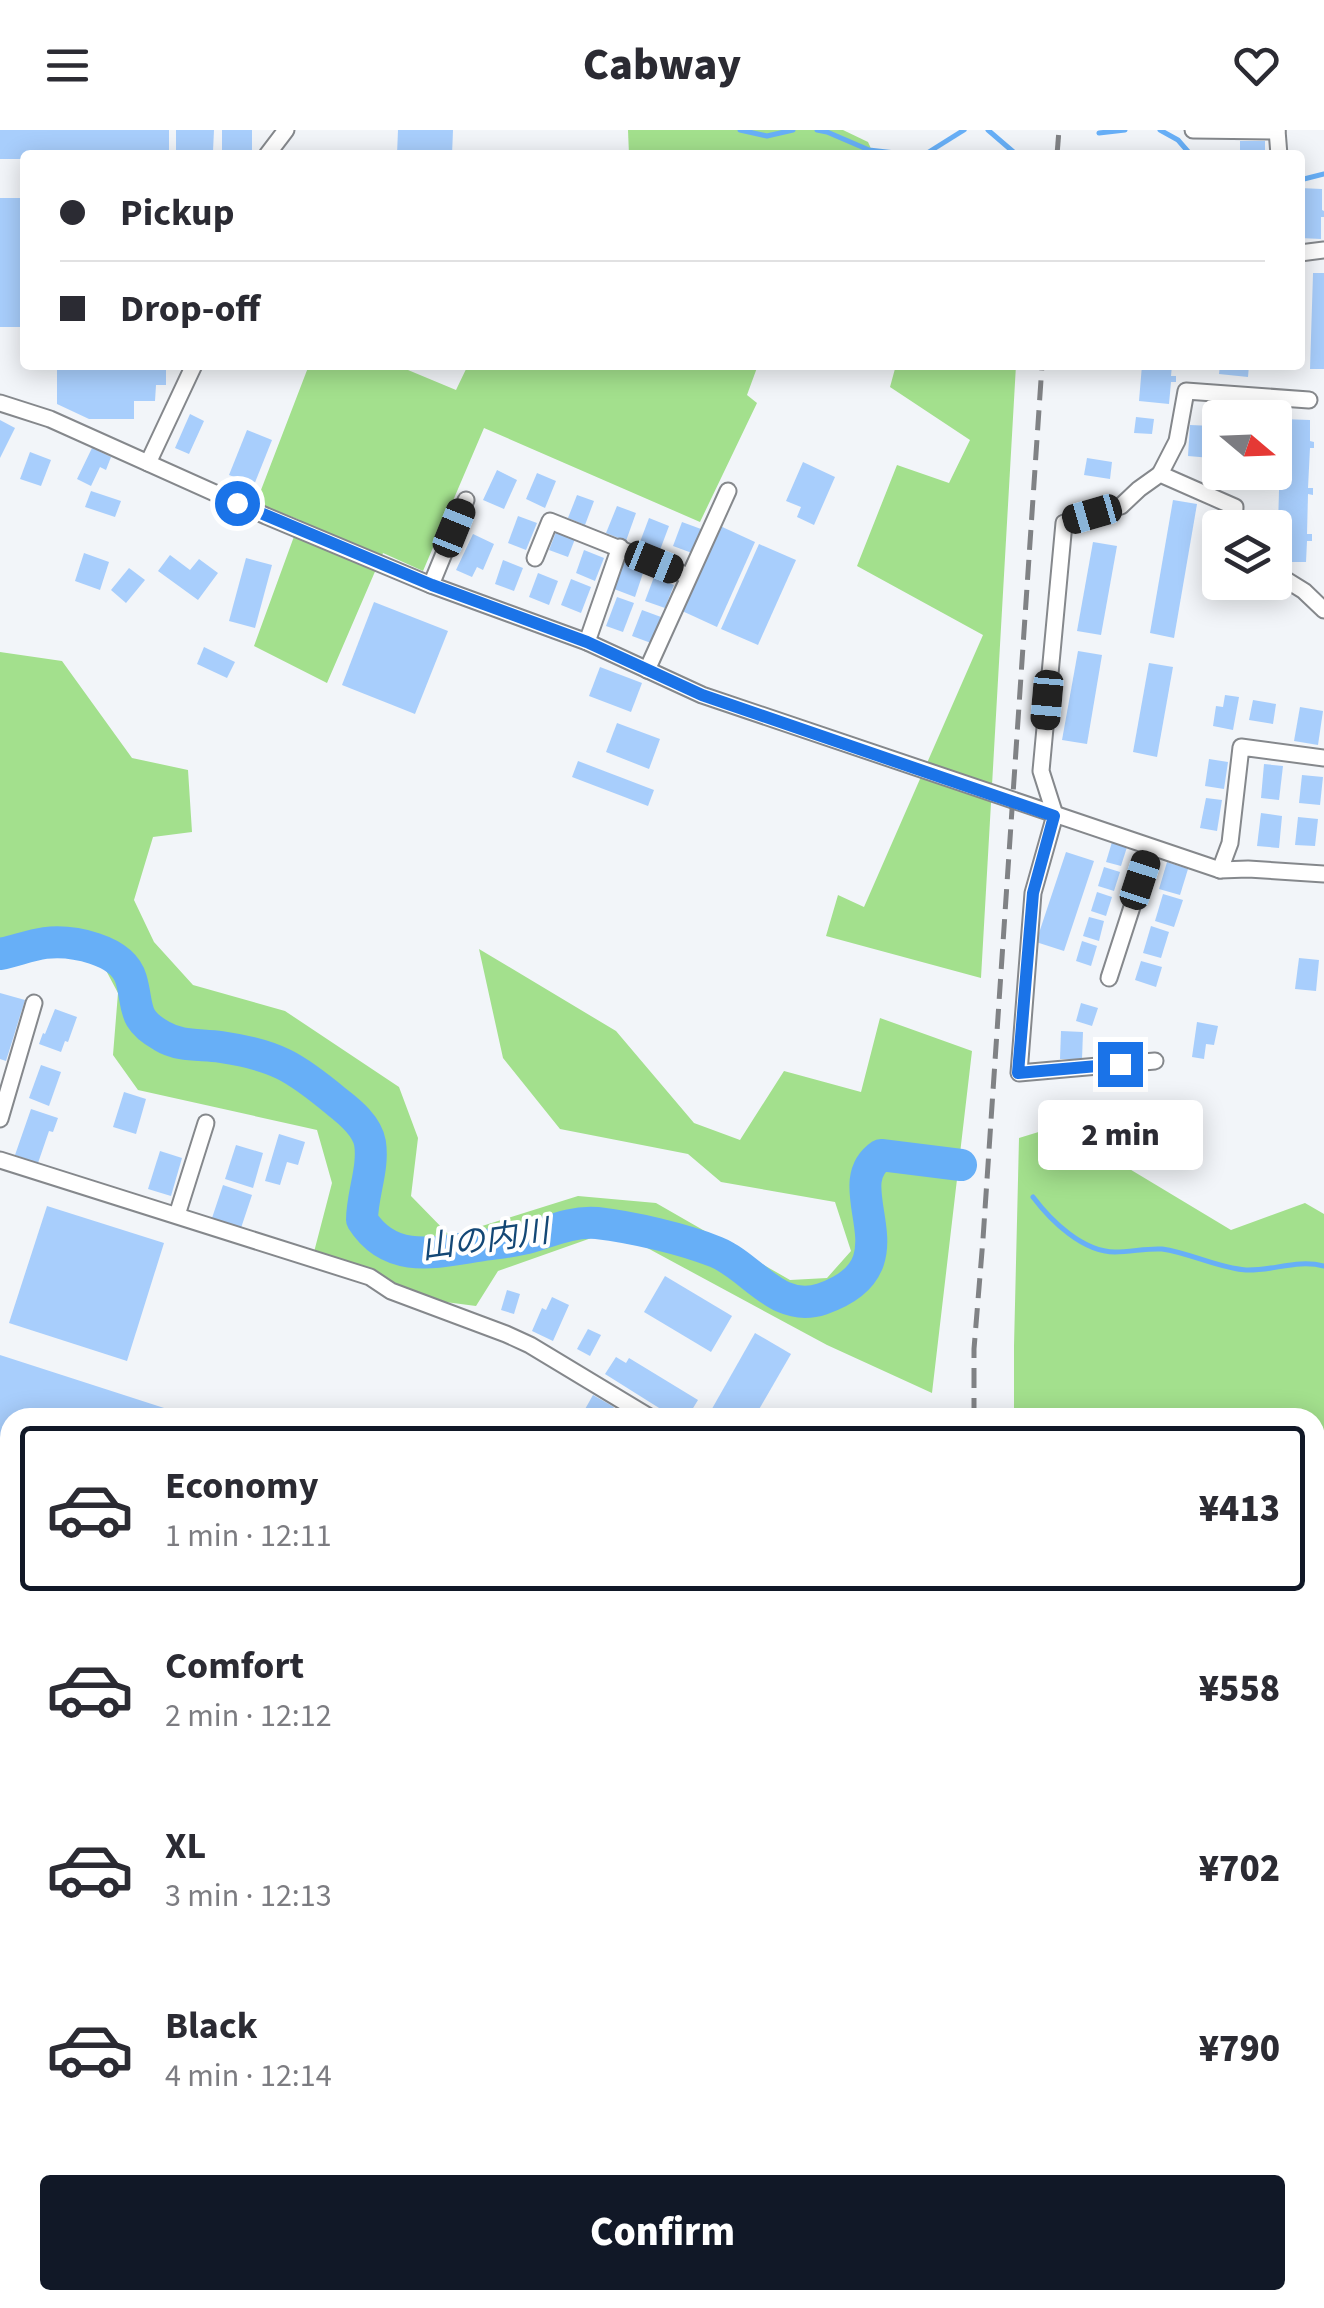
<!DOCTYPE html>
<meta charset="utf-8">
<style>
:root{--surface:#fff;--page:#f2f2f3;--text:#2b2b33;--muted:#7c7c81;--line:#e1e1e2;--accent:#111827}
body{margin:0;font-family:"Source Sans 3","Noto Sans JP",sans-serif;background:var(--page);color:var(--text);height:100vh;display:flex;flex-direction:column;font-size:38px;white-space:nowrap}
*{box-sizing:border-box;margin:0}
p{font-size:32px;color:var(--muted)}
.icon{flex:none;width:55px;height:55px;fill:none;stroke:currentColor;stroke-width:2;stroke-linecap:round;stroke-linejoin:round}
.map{position:relative;flex:1;overflow:hidden}
.details{position:absolute;left:0px;top:1278px;width:1325px;height:902px;display:flex;flex-direction:column;background:var(--surface);border-radius:30px 30px 0 0;box-shadow:0 5px 25px #0003}
.details>*{flex:none}
.banner{position:absolute;left:20px;top:20px;width:1285px;height:220px;border-radius:10px;box-shadow:0 5px 25px #0003;display:grid;align-content:center;height:220px;padding:0 40px;background:var(--surface)}
.needle{width:65px;rotate:109deg}
.fabs{position:absolute;left:1202px;top:270px;display:grid;gap:20px}
.fabs a{display:grid;place-items:center;width:90px;height:90px;border-radius:10px;background:var(--surface);box-shadow:0 5px 25px #0003;font-size:50px}
.end{position:absolute;width:45px;height:45px;margin:-22px;border:12px solid #1a73e8;background:#fff;box-shadow:0 0 0 5px #fff}
.from{border-radius:50%}
.bubble{position:absolute;height:70px;border-radius:10px;background:var(--surface);box-shadow:0 5px 25px #0003;font-size:32px;font-weight:800;line-height:70px;text-align:center}
.car{position:absolute;width:30px;height:60px;margin:-30px -15px;border-radius:12px;box-shadow:0 0 8px 2px #0007;background:linear-gradient(#222 24%,#8ab4d8 0 40%,#222 0 76%,#8ab4d8 0 86%,#222 0)}
.banner b{display:flex;align-items:center;gap:35px;height:95px;font-size:38px}
.banner b+b{border-top:2px solid var(--line)}
.banner i{width:25px;height:25px;background:var(--text)}
ul{padding:18px 0 0;list-style:none}
li{display:flex;align-items:center;gap:30px;height:165px;margin:0 20px 15px;padding:0 20px;border:5px solid transparent;border-radius:10px}
li div{flex:1}
li b{display:block;font-size:38px}
li em{font-style:normal;font-weight:800}
li.active{border-color:var(--accent)}
li>.icon{width:90px;height:90px;stroke-width:1.5}
.action{display:flex;gap:20px;margin-top:auto;padding:20px 40px}
.action a{flex:1;height:115px;border-radius:10px;background:var(--accent);color:#fff;font-size:40px;font-weight:800;line-height:115px;text-align:center}
header{display:flex;justify-content:space-between;align-items:center;height:130px;padding:0 40px;background:var(--surface);font-size:45px;font-weight:800}
.map>svg:first-child{display:block}
</style>
<header><svg class="icon" aria-label="menu" viewBox="0 0 24 24"><path d="M4 6h16M4 12h16M4 18h16"/></svg>Cabway<svg class="icon" aria-label="heart" viewBox="0 0 24 24"><path d="M12 20l-8-8c-3-5 5-10 8-4 3-6 11-1 8 4z"/></svg></header>
<div class="map">
<svg width="1324" height="2178" viewBox="0 0 1324 2178">
<rect width="100%" height="100%" fill="#f2f5f9"/>
<path fill="#f3e5f9" d="M0,1936l10,27v142l-10,-7z"/>
<g fill="#a3e08d">
<path d="M628,0h215l25,12 6,13h-245z"/>
<path d="M309,235h87l60,25 12,-25h290l-11,30 10,8 -57,119 -216,-94 -61,143 -40,-18 -56,130 -73,-37 46,-126 -44,-17z"/>
<path d="M896,235h120l-35,613 -155,-42 12,-41 26,12 119,-272 -126,-69 40,-101 52,18 21,-43 -80,-53z"/>
<path d="M0,522l62,9 70,97 56,12 4,62 -39,5 -19,63 20,42 39,43 92,26 114,76 19,51 -7,58 39,40 128,-40 78,7 134,77 37,-2 24,-27 -16,-49 -114,-20 -33,-28 -128,-25 -57,-71 -24,-109 137,82 78,92 46,17 44,-69 77,21 19,-74 92,33 -40,342 -105,-48 -213,-115 -116,41 -22,35 -46,-6 -68,-33 -48,-15 18,-69 -15,-53 -179,-40 -25,-35 5,-62 -17,-32 -51,-6 -50,7z"/>
<path d="M1058,996l173,104 74,-27 19,11v611l-9,63v-470l-301,-1v-71l5,-208z"/>
<path d="M1315,1884l9,2v154l-9,7z"/>
<path d="M1118,2170h139l6,8h-155z"/>
</g>
<g fill="none" stroke-linecap="round" stroke-linejoin="round">
<g stroke="#67aff7" stroke-width="5">
<path d="M740,0l27,6 26,-6"/>
<path d="M817,0l10,2 42,18 44,5"/>
<path d="M988,0l29,25"/>
<path d="M1160,0l18,10 13,15"/>
<path d="M1099,3l26,-3"/>
<path d="M924,25l40,-25"/>
<path d="M1300,50l24,-6"/>
<path d="M1033,1067c18,24 50,55 82,55 16,0 32,-4 47,-3 29,4 55,19 84,21 27,1 51,-11 78,-4"/>
</g>
<path stroke="#67aff7" stroke-width="32" d="M0,824c15,-3 30,-9 45,-11 27,-3 77,6 86,36 8,27 0,40 31,57 18,11 38,8 59,11 55,8 74,20 116,55 13,10 30,24 33,41 4,25 -8,52 -8,77 28,44 72,33 116,26 18,-3 36,-4 53,-9 22,-7 43,-16 66,-14 35,4 87,16 119,29 37,15 61,62 106,47 98,-34 11,-111 59,-144l80,10"/>
</g>
<g fill="#a8cefc">
<path d="M0,0h169v25h-144v4h-25z"/>
<path d="M176,0h38l-1,21h-37z"/>
<rect x="222" y="0" width="30" height="21"/>
<path d="M398,0h55l-1,25h-55z"/>
<rect x="1240" y="11" width="25" height="14"/>
<path d="M1300,58l22,1v21l2,1v6h-3v22l-21,-1z"/>
<rect x="0" y="68" width="25" height="129"/>
<path d="M1313,143h11v96h-14z"/>
<path d="M57,235h109v20h-10l-1,16h-21v18h-45l-32,-15z"/>
<path d="M1142,235h30l-1,11h5v6h-5l-2,22 -30,-3z"/>
<path d="M1220,235h29l-1,12 -29,-3z"/>
<path d="M190,284l14,7 -15,33 -14,-6z"/>
<path d="M1136,287l18,2 -2,15 -18,-1z"/>
<path d="M1281,289l29,1v21l4,1v6h-4l-2,40h5v7l-5,-1 -1,40h5v7h-5l-1,21h-29z"/>
<path d="M0,290l15,8 -15,30z"/>
<path d="M1190,295l23,1 -2,32 -23,-2z"/>
<path d="M247,300l25,10 -18,45 -25,-10z"/>
<path d="M92,318l19,9 -5,13 -6,-3 -9,19 -14,-7z"/>
<path d="M30,322l21,8 -10,26 -21,-7z"/>
<path d="M1087,328l25,4 -2,17 -26,-4z"/>
<path d="M803,332l32,15 -21,48 -17,-8 4,-10 -15,-6z"/>
<path d="M497,340l20,10 -13,29 -21,-9z"/>
<path d="M537,343l19,8 -11,27 -19,-9z"/>
<path d="M91,361l30,10 -6,16 -30,-10z"/>
<path d="M577,365l17,6 -9,24 -17,-7z"/>
<path d="M1173,370l24,4 -23,134 -24,-5z"/>
<path d="M617,376l19,7 -10,28 -20,-8z"/>
<path d="M518,386l19,7 -11,27 -18,-7z"/>
<path d="M649,388l20,8 -9,24 -20,-8z"/>
<path d="M682,392l19,7 -9,24 -19,-7z"/>
<path d="M718,395l37,17 -38,85 -37,-17z"/>
<path d="M556,402l19,7 -7,18 -19,-7z"/>
<path d="M473,404l21,10 -11,26 -6,-3 -5,10 -16,-7z"/>
<path d="M1093,412l24,4 -16,89 -24,-4z"/>
<path d="M759,414l37,16 -38,85 -37,-16z"/>
<path d="M584,420l20,8 -9,23 -19,-8z"/>
<path d="M84,423l25,9 -9,28 -25,-9z"/>
<path d="M170,425l20,15 9,-11 19,14 -20,27 -40,-29z"/>
<path d="M246,428l26,7 -17,63 -26,-7z"/>
<path d="M503,430l20,8 -9,23 -19,-7z"/>
<path d="M624,432l20,8 -9,27 -21,-8z"/>
<path d="M129,438l16,12 -19,23 -15,-13z"/>
<path d="M538,443l20,8 -9,24 -20,-8z"/>
<path d="M654,447l20,8 -9,23 -20,-7z"/>
<path d="M571,449l20,8 -10,26 -20,-8z"/>
<path d="M617,467l17,6 -11,29 -17,-6z"/>
<path d="M374,472l74,29 -33,83 -73,-29z"/>
<path d="M642,480l19,7 -10,26 -19,-7z"/>
<path d="M204,517l31,15 -8,16 -30,-14z"/>
<path d="M1078,521l24,4 -15,89 -25,-4z"/>
<path d="M1149,533l24,4 -16,90 -24,-5z"/>
<path d="M600,537l42,16 -11,29 -42,-16z"/>
<path d="M1225,565l14,2 -6,33 -20,-4 3,-20 7,1z"/>
<path d="M1253,570l23,4 -3,20 -24,-4z"/>
<path d="M1300,577l23,4 -5,34 -24,-4z"/>
<path d="M617,593l43,16 -11,30 -43,-17z"/>
<path d="M1209,629l19,3 -4,27 -19,-3z"/>
<path d="M578,631l76,29 -6,16 -76,-29z"/>
<path d="M1264,634l19,2 -4,34 -18,-2z"/>
<path d="M1302,645l21,2 -3,28 -21,-2z"/>
<path d="M1206,668l16,2 -5,31 -17,-3z"/>
<path d="M1261,683l21,3 -3,32 -22,-2z"/>
<path d="M1298,687l20,2 -3,27 -20,-1z"/>
<path d="M1112,712l15,5 -6,19 -15,-4z"/>
<path d="M1066,722l28,9 -30,90 -28,-9z"/>
<path d="M1167,732l21,7 -8,26 -21,-6z"/>
<path d="M1104,737l16,5 -6,19 -16,-5z"/>
<path d="M1097,762l15,5 -6,19 -15,-5z"/>
<path d="M1163,764l20,6 -9,27 -19,-6z"/>
<path d="M1089,787l15,4 -5,20 -16,-5z"/>
<path d="M1151,796l18,6 -8,26 -18,-5z"/>
<path d="M1082,811l15,5 -6,20 -15,-5z"/>
<path d="M1299,828l20,2 -3,31 -21,-2z"/>
<path d="M1141,831l21,6 -6,20 -21,-7z"/>
<path d="M0,863l25,7 -19,61 -6,-2z"/>
<path d="M1081,873l17,5 -6,18 -16,-5z"/>
<path d="M55,879l22,8 -9,25 -3,-1 -4,11 -22,-8 4,-11 2,1z"/>
<path d="M1197,892l21,4 -4,19 -8,-1 -2,15 -12,-2z"/>
<path d="M1061,901l22,1 -1,27h-22z"/>
<path d="M41,935l20,7 -12,34 -20,-8z"/>
<path d="M124,962l22,7 -10,35 -23,-7z"/>
<path d="M31,979l27,9 -5,14 -4,-1 -11,32 -23,-8z"/>
<path d="M279,1004l26,8 -7,23 -11,-3 -7,23 -15,-4z"/>
<path d="M236,1015l27,8 -10,35 -28,-9z"/>
<path d="M160,1021l22,7 -11,38 -23,-7z"/>
<path d="M223,1055l29,10 -11,33 -29,-10z"/>
<path d="M47,1076l117,37 -37,118 -118,-38z"/>
<path d="M665,1146l67,40 -21,36 -67,-40z"/>
<path d="M507,1160l13,4 -6,20 -13,-4z"/>
<path d="M552,1167l17,8 -16,36 -21,-10 10,-23 4,2z"/>
<path d="M588,1199l13,6 -11,21 -13,-7z"/>
<path d="M755,1203l36,21 -37,64h-38l-7,-4z"/>
<path d="M0,1225l192,62 -182,1v150l-10,-3z"/>
<path d="M616,1227l10,6 3,-5 69,42 -11,18h-12l-70,-44z"/>
<path d="M593,1265l21,12 -7,11h-27z"/>
<path d="M8,1520l-1,12h3v147h-10v-32l7,-88 -7,-1v-35z"/>
<path d="M177,2170h40l2,6 -39,2z"/>
<path d="M850,2170h65l-3,8h-66z"/>
</g>
<g fill="none" stroke-linecap="round" stroke-linejoin="round">
<g stroke="#85888c" stroke-width="19">
<g id="minor">
<path d="M1193,0l84,1"/>
<path d="M1277,0l2,25"/>
<path d="M267,25l19,-25"/>
<path d="M1300,123l24,-3"/>
<path d="M0,273l50,16 216,97 165,69 156,57 115,53 518,175 28,-1 76,5"/>
<path d="M148,333l46,-98"/>
<path d="M1160,344l17,-33 9,-50 123,9"/>
<path d="M535,428l15,-37 138,55"/>
<path d="M1275,443l29,18 20,19"/>
<path d="M431,455l35,-85"/>
<path d="M587,512l33,-95"/>
<path d="M647,540l81,-179"/>
<path d="M1220,740l10,-27 11,-96 83,11"/>
<path d="M1109,848l42,-130"/>
<path d="M1155,931l-136,12 14,-180 22,-78 -14,-44 23,-248 57,-17 18,-17 21,-15 75,33 -1,21"/>
<path d="M0,989l34,-116"/>
<path d="M0,1030l370,117 21,14 115,43 24,11 121,73"/>
<path d="M177,1085l29,-92"/>
<path d="M1315,1787l9,6"/>
<path d="M0,1828l10,-7"/>
<path d="M0,2105l10,7"/>
<path d="M332,2170v8"/>
<path d="M428,2170v8"/>
<path d="M576,2170l1,8"/>
</g>
</g>
<g stroke="#85888c" stroke-width="29">
<g id="trunk">
<path d="M0,1841l10,27"/>
<path d="M122,2170l3,8"/>
</g>
</g>
<use href="#minor" stroke="#fff" stroke-width="15"/>
<use href="#trunk" stroke="#fff" stroke-width="25"/>
<g stroke="#808285" stroke-width="5" stroke-dasharray="20 10" stroke-linecap="butt">
<path d="M1057,25l2,-25"/>
<path d="M974,1288v-69l9,-110 59,-874"/>
<path d="M1273,2170l5,8"/>
<path d="M1294,2170l7,8"/>
</g>
</g>
<g fill="none" stroke-linecap="round" stroke-linejoin="round">
<path stroke="#1a73e8" stroke-width="12" d="M237,373l195,82 155,57 115,53 352,121 -21,77 -15,180 102,-9"/>
</g>
<g text-anchor="middle" dominant-baseline="central" stroke-width="8" stroke-linejoin="round" paint-order="stroke">
<g font-size="32" font-style="italic" fill="#144876" stroke="#fff">
<text transform="translate(485 1110) rotate(-8)">山の内川</text>
</g>
</g>
</svg>
<div class="fabs">
<a><svg class="needle" viewBox="-14 -14 28 28"><path d="M0-13l5 13h-10z" fill="#e53935"/><path d="M0 13l5-13h-10z" fill="#7c7c81"/></svg></a>
<a><svg class="icon" aria-label="layers" viewBox="0 0 24 24"><path d="M12 4l9 5-9 5-9-5zM3 14l9 5 9-5"/></svg></a>
</div>
<i class="end from" style="left:237px;top:373px"></i>
<i class="end" style="left:1120px;top:934px"></i>
<div class="bubble" style="left:1038px;top:970px;width:165px">2 min</div>
<i class="car" style="left:1092px;top:384px;rotate:254deg"></i>
<i class="car" style="left:454px;top:398px;rotate:22deg"></i>
<i class="car" style="left:654px;top:432px;rotate:112deg"></i>
<i class="car" style="left:1047px;top:570px;rotate:185deg"></i>
<i class="car" style="left:1140px;top:750px;rotate:18deg"></i>
<div class="banner">
<b><i class="from"></i>Pickup</b>
<b><i></i>Drop-off</b>
</div>
<section class="details">
<ul>
<li class="active"><svg class="icon" aria-label="car" viewBox="0 0 24 24"><path d="M5 17H2v-5l4-1 3-4h7l3 4 3 1v5h-3M9 17h6M6 11h13"/><circle cx="7" cy="17" r="2"/><circle cx="17" cy="17" r="2"/></svg><div><b>Economy</b><p>1 min · 12:11</p></div><em>¥413</em></li>
<li><svg class="icon" aria-label="car" viewBox="0 0 24 24"><path d="M5 17H2v-5l4-1 3-4h7l3 4 3 1v5h-3M9 17h6M6 11h13"/><circle cx="7" cy="17" r="2"/><circle cx="17" cy="17" r="2"/></svg><div><b>Comfort</b><p>2 min · 12:12</p></div><em>¥558</em></li>
<li><svg class="icon" aria-label="car" viewBox="0 0 24 24"><path d="M5 17H2v-5l4-1 3-4h7l3 4 3 1v5h-3M9 17h6M6 11h13"/><circle cx="7" cy="17" r="2"/><circle cx="17" cy="17" r="2"/></svg><div><b>XL</b><p>3 min · 12:13</p></div><em>¥702</em></li>
<li><svg class="icon" aria-label="car" viewBox="0 0 24 24"><path d="M5 17H2v-5l4-1 3-4h7l3 4 3 1v5h-3M9 17h6M6 11h13"/><circle cx="7" cy="17" r="2"/><circle cx="17" cy="17" r="2"/></svg><div><b>Black</b><p>4 min · 12:14</p></div><em>¥790</em></li>
</ul>
<div class="action"><a>Confirm</a></div>
</section>
</div>
